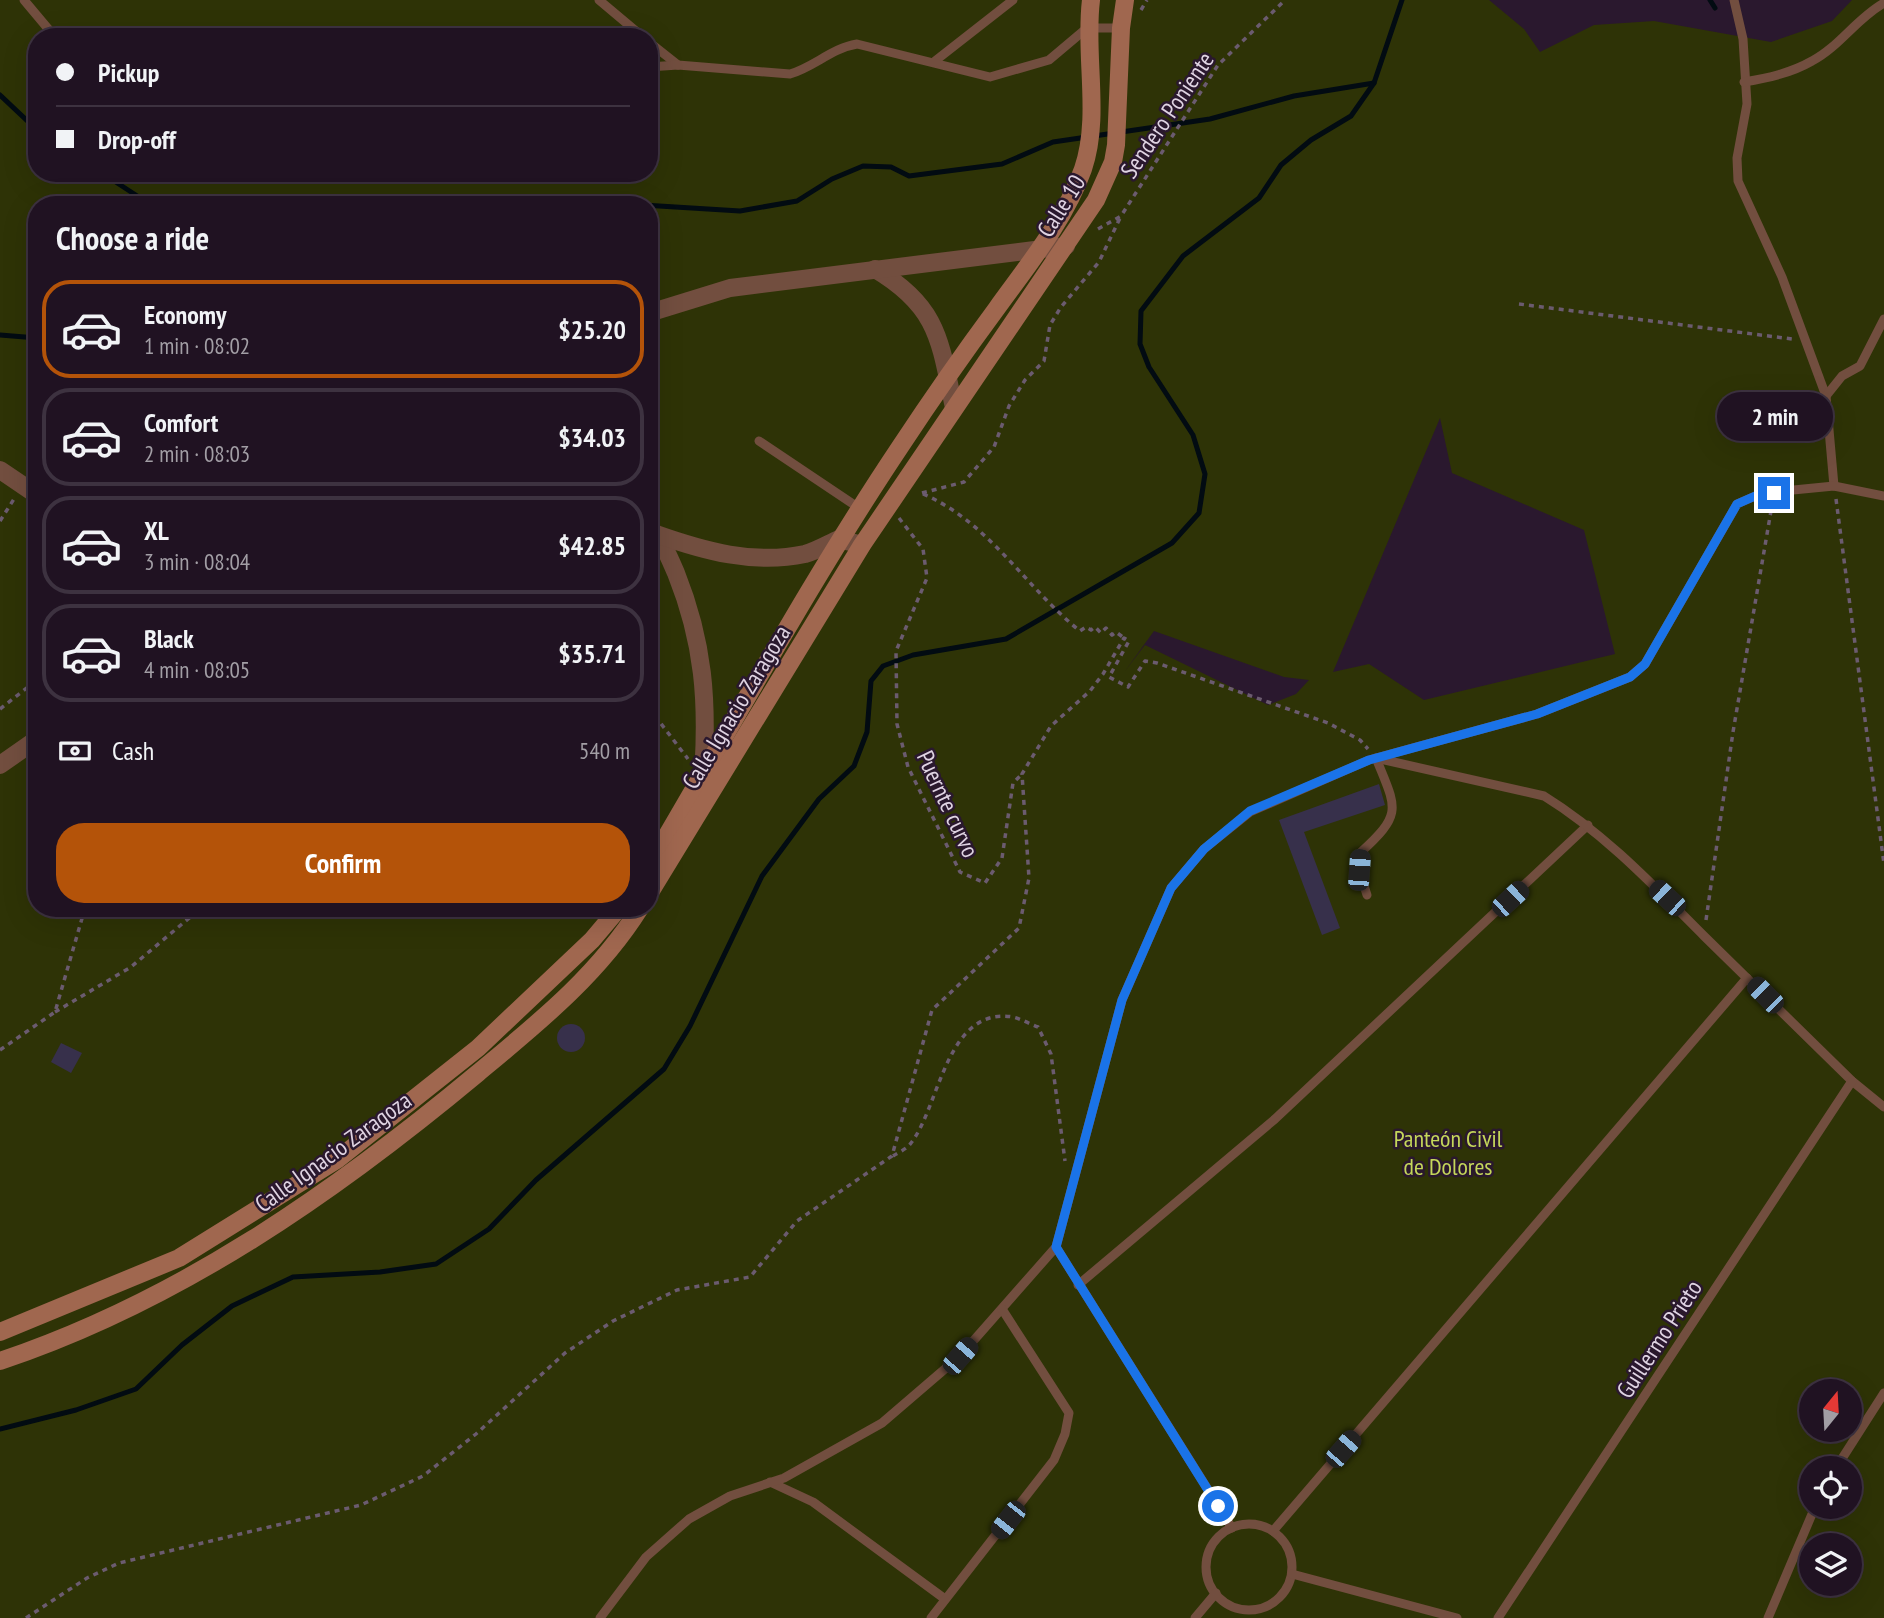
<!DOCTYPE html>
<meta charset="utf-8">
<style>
:root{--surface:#201222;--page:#2d202f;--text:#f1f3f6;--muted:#a29ea5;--line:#3d3240;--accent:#b45309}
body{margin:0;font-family:"PT Sans Narrow",sans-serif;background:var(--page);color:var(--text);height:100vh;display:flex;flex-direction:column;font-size:26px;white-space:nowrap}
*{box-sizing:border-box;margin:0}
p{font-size:23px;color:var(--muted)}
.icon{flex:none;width:38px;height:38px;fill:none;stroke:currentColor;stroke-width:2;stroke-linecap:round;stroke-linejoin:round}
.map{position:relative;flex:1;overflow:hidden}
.sheet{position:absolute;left:28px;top:196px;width:630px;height:721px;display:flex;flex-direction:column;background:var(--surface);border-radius:28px;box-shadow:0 7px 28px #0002,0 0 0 2px var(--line)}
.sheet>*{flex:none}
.hud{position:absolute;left:28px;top:28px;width:630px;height:154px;border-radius:28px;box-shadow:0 7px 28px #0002,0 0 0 2px var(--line);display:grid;align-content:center;height:154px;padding:0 28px;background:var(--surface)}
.needle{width:46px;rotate:18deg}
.buttons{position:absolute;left:1799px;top:1379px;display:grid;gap:14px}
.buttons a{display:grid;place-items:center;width:63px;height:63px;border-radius:50%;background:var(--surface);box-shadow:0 7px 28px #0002,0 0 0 2px var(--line);font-size:35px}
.end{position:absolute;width:32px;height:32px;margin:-16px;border:9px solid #1a73e8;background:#fff;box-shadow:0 0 0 4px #fff}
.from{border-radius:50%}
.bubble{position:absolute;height:49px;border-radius:24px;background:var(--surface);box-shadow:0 7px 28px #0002,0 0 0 2px var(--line);font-size:23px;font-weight:600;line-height:49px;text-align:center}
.car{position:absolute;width:21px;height:42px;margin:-21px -10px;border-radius:9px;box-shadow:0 0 5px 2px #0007;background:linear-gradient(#222 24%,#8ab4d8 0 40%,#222 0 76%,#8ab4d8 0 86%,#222 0)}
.hud b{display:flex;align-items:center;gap:24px;height:66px;font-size:26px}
.hud b+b{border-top:2px solid var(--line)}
.hud i{width:18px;height:18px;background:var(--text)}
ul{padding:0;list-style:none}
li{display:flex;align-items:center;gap:21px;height:98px;margin:0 14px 10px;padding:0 14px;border:4px solid var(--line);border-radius:28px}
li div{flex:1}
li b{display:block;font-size:26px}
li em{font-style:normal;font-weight:600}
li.selected{border-color:var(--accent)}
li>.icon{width:63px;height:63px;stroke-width:1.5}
h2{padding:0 28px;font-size:32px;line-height:84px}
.pay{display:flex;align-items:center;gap:18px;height:77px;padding:0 28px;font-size:26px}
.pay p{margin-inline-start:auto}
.cta{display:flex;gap:14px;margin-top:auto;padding:14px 28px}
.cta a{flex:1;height:80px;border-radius:28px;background:var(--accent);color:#fff;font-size:28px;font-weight:600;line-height:80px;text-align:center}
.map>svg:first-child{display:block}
</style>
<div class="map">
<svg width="1884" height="1618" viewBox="0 0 1884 1618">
<rect width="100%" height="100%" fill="#2a182e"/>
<path fill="#2e3306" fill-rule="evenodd" d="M0,0h1489l35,29 16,23 54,-27 60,-4 117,21 61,-21 20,-21h32v1618h-1884zM37,37h612v136h-612zM37,205h612v703h-612zM1440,418l12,55 132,57 31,124 -191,46 -55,-36 -36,8zM1154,631l130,46 25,3 -13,14 -28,11 -123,-60 -20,26zM1811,1391h39v39h-39zM1811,1468h39v39h-39zM1811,1545h39v39h-39z"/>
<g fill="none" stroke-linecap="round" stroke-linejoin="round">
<g stroke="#020b12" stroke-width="5">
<path d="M1710,0l5,8"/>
<path d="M0,95l37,35"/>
<path d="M102,173l49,32"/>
<path d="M643,205l97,6 57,-10 35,-22 31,-13 28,1 18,9 93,-12 51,-22 157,-23 84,-23 80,-13"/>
<path d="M0,335l37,3"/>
<path d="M0,1429l76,-19 60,-21 46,-44 50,-39 61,-29 87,-5 56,-8 53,-35 47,-49 128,-111 26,-43 72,-150 57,-77 35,-33 13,-34 4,-51 12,-15 30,-11 93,-16 166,-96 27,-30 6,-39 -12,-39 -44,-68 -9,-23 1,-33 42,-55 76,-58 22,-33 30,-25 40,-24 23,-33 28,-83"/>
</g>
</g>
<g fill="#37304b">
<path d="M1379,784l6,21 -81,27 36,96 -18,7 -43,-115z"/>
<circle cx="571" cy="1038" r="14"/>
<path d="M61,1043l21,10 -11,20 -20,-11z"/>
</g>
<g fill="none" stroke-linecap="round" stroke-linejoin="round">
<g stroke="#6b5b6f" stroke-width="3.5" stroke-dasharray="5 5" stroke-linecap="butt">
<path d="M1141,10l6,-10"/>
<path d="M1098,229l23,-13 97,-151 67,-65"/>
<path d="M1519,304l273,35"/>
<path d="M922,493l42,-11 30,-35 15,-41 16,-26 19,-19 6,-36 11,-18 38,-45 22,-46"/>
<path d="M923,494c66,28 103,94 157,137l6,-4 5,3 4,-3 6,6 5,-5 6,7 4,-3 8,6"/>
<path d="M1836,499l48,365"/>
<path d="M899,518l24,31 4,29 -31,73 1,73 11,43 52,105 25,11 17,-25 11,-75 8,-8"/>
<path d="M0,521l14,-22"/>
<path d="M649,708l39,51"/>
<path d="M0,709l37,-29"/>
<path d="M1706,920l27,-188 39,-227"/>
<path d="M55,1012l76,-45 70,-59"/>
<path d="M0,1050l55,-38 30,-104"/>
<path d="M893,1156c6,-4 14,-7 18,-13 29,-37 35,-137 102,-126 8,2 17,7 25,10l13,27 14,107"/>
<path d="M26,1618l61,-40 32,-15 242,-58 62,-29 53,-42 89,-81 48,-32 64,-31 73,-13 47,-56 95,-65 40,-146 87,-82 10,-50 -7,-104 29,-48 39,-35 13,-17 21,-36 5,3 -20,36 19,10 17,-26 12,2 171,60 32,17 8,9"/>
</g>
<g stroke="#724e3f" stroke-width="9">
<path d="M24,0l31,37"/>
<path d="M599,0l44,37"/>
<path d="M1734,0l9,39 4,65 -10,54 1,23 44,96 44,119 8,90"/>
<path d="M649,42l29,23"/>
<path d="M935,61l78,-61"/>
<path d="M649,67l29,-2 112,9c24,-7 42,-26 67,-30l133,33 59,-17 38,-32h34"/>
<path d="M1744,82c24,-4 47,-9 68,-21 27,-14 45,-43 72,-58"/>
<path d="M1826,396l16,-20 18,-10 24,-47"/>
<path d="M759,441l100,67"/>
<path d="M1367,895l-8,-25 2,-18c43,-39 35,-44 15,-94l161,-44 93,-37 15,-13 92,-160 25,-11 72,-7 50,10"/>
<path d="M1056,1247l176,281"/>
<path d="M1078,1285l197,-166 313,-294"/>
<path d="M1836,1468l48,-75"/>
<path d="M770,1482l43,20 132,97"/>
<circle cx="1249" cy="1567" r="43"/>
<path d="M1273,1531l474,-553"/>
<path d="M1292,1574l165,44"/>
<path d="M600,1618l46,-61 43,-38 41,-23 54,-18 98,-55 78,-67 96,-109 66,-247 49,-112 33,-39 46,-37 119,-52 7,-2 168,38c60,37 110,90 160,140 49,48 99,97 148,145l32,26"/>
<path d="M931,1618l123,-158 11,-26 4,-21 -67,-104"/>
<path d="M1195,1618l21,-25"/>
<path d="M1498,1618l354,-537"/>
<path d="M1768,1618l47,-111"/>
</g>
<g stroke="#724e3f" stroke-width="18">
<path d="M875,269c64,38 65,72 79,139"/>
<path d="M649,313l81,-25 336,-42"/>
<path d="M0,470l37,25"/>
<path d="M649,527c13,12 20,30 27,46 28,70 32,129 27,202"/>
<path d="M656,534c48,17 98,31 149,20 11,-3 23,-10 34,-15l23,6"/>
<path d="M0,765l37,-26"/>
</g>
<g stroke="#a0674f" stroke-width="18">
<path d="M649,866c83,-140 160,-283 251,-419 31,-47 63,-93 97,-139 31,-43 68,-88 86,-139 18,-53 1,-114 8,-169"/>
<path d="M649,894l213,-349 234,-345 17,-38 3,-17 5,-117 4,-28"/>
<path d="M0,1332l179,-74 159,-99 140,-111 114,-108 27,-32"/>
<path d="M0,1361c179,-60 334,-168 478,-288 60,-50 120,-98 162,-165"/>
</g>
</g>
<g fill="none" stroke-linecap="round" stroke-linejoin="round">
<path stroke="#1a73e8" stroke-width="9" d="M1218,1506l-162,-259 66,-247 49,-112 33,-39 46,-38 119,-51 168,-46 93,-37 15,-13 92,-160 25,-11h12"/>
</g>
<g text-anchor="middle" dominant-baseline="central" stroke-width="5" stroke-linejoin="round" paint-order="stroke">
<g font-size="24" fill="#dfd3e2" stroke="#2a182e">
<text transform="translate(1167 115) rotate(-56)">Sendero Poniente</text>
<text transform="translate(1061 206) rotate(-58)">Calle 10</text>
<text transform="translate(736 707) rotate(-59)">Calle Ignacio Zaragoza</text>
<text transform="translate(948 804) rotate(65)">Puernte curvo</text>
<text transform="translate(333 1152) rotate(-36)">Calle Ignacio Zaragoza</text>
<text transform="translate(1659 1339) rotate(-57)">Guillermo Prieto</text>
</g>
<g font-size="24" fill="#c5d75a" stroke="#2a182e">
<text x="1448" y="1138">Panteón Civil<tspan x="1448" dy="28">de Dolores</tspan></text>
</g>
</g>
</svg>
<div class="buttons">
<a><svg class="needle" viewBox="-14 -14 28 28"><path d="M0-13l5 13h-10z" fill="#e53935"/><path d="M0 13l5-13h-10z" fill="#a29ea5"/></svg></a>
<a><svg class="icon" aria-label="locate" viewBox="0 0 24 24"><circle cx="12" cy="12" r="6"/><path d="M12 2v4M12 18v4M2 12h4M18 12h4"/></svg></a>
<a><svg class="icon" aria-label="layers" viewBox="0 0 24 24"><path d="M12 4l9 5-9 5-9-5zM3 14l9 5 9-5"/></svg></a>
</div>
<i class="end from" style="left:1218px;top:1506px"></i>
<i class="end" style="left:1774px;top:493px"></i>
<div class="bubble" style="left:1717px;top:392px;width:116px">2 min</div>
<i class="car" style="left:1359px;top:870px;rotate:4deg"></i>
<i class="car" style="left:1667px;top:898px;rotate:313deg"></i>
<i class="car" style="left:1510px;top:899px;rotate:47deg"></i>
<i class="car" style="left:1765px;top:995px;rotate:315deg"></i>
<i class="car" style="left:960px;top:1356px;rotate:41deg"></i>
<i class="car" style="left:1343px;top:1449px;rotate:41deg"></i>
<i class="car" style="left:1008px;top:1520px;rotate:218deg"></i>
<div class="hud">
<b><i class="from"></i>Pickup</b>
<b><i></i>Drop-off</b>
</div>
<section class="sheet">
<h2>Choose a ride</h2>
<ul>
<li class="selected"><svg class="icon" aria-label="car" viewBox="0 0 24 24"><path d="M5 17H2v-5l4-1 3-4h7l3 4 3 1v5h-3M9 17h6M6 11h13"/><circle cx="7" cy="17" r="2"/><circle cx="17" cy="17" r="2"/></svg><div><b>Economy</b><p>1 min · 08:02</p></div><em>$25.20</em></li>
<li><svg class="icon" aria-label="car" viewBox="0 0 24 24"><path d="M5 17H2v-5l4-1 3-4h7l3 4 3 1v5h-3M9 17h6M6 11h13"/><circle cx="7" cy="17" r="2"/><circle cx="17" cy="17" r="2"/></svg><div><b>Comfort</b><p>2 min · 08:03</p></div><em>$34.03</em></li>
<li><svg class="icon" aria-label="car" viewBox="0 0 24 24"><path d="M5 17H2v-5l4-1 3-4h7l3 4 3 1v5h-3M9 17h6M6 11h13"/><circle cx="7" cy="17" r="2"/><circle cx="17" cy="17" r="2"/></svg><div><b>XL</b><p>3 min · 08:04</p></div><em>$42.85</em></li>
<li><svg class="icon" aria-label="car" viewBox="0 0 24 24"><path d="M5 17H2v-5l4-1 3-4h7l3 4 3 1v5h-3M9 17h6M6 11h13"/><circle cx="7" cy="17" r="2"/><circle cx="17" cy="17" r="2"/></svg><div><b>Black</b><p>4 min · 08:05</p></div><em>$35.71</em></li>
</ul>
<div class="pay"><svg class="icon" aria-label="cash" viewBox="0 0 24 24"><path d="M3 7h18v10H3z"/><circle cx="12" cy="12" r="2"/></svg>Cash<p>540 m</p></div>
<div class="cta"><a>Confirm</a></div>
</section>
</div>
